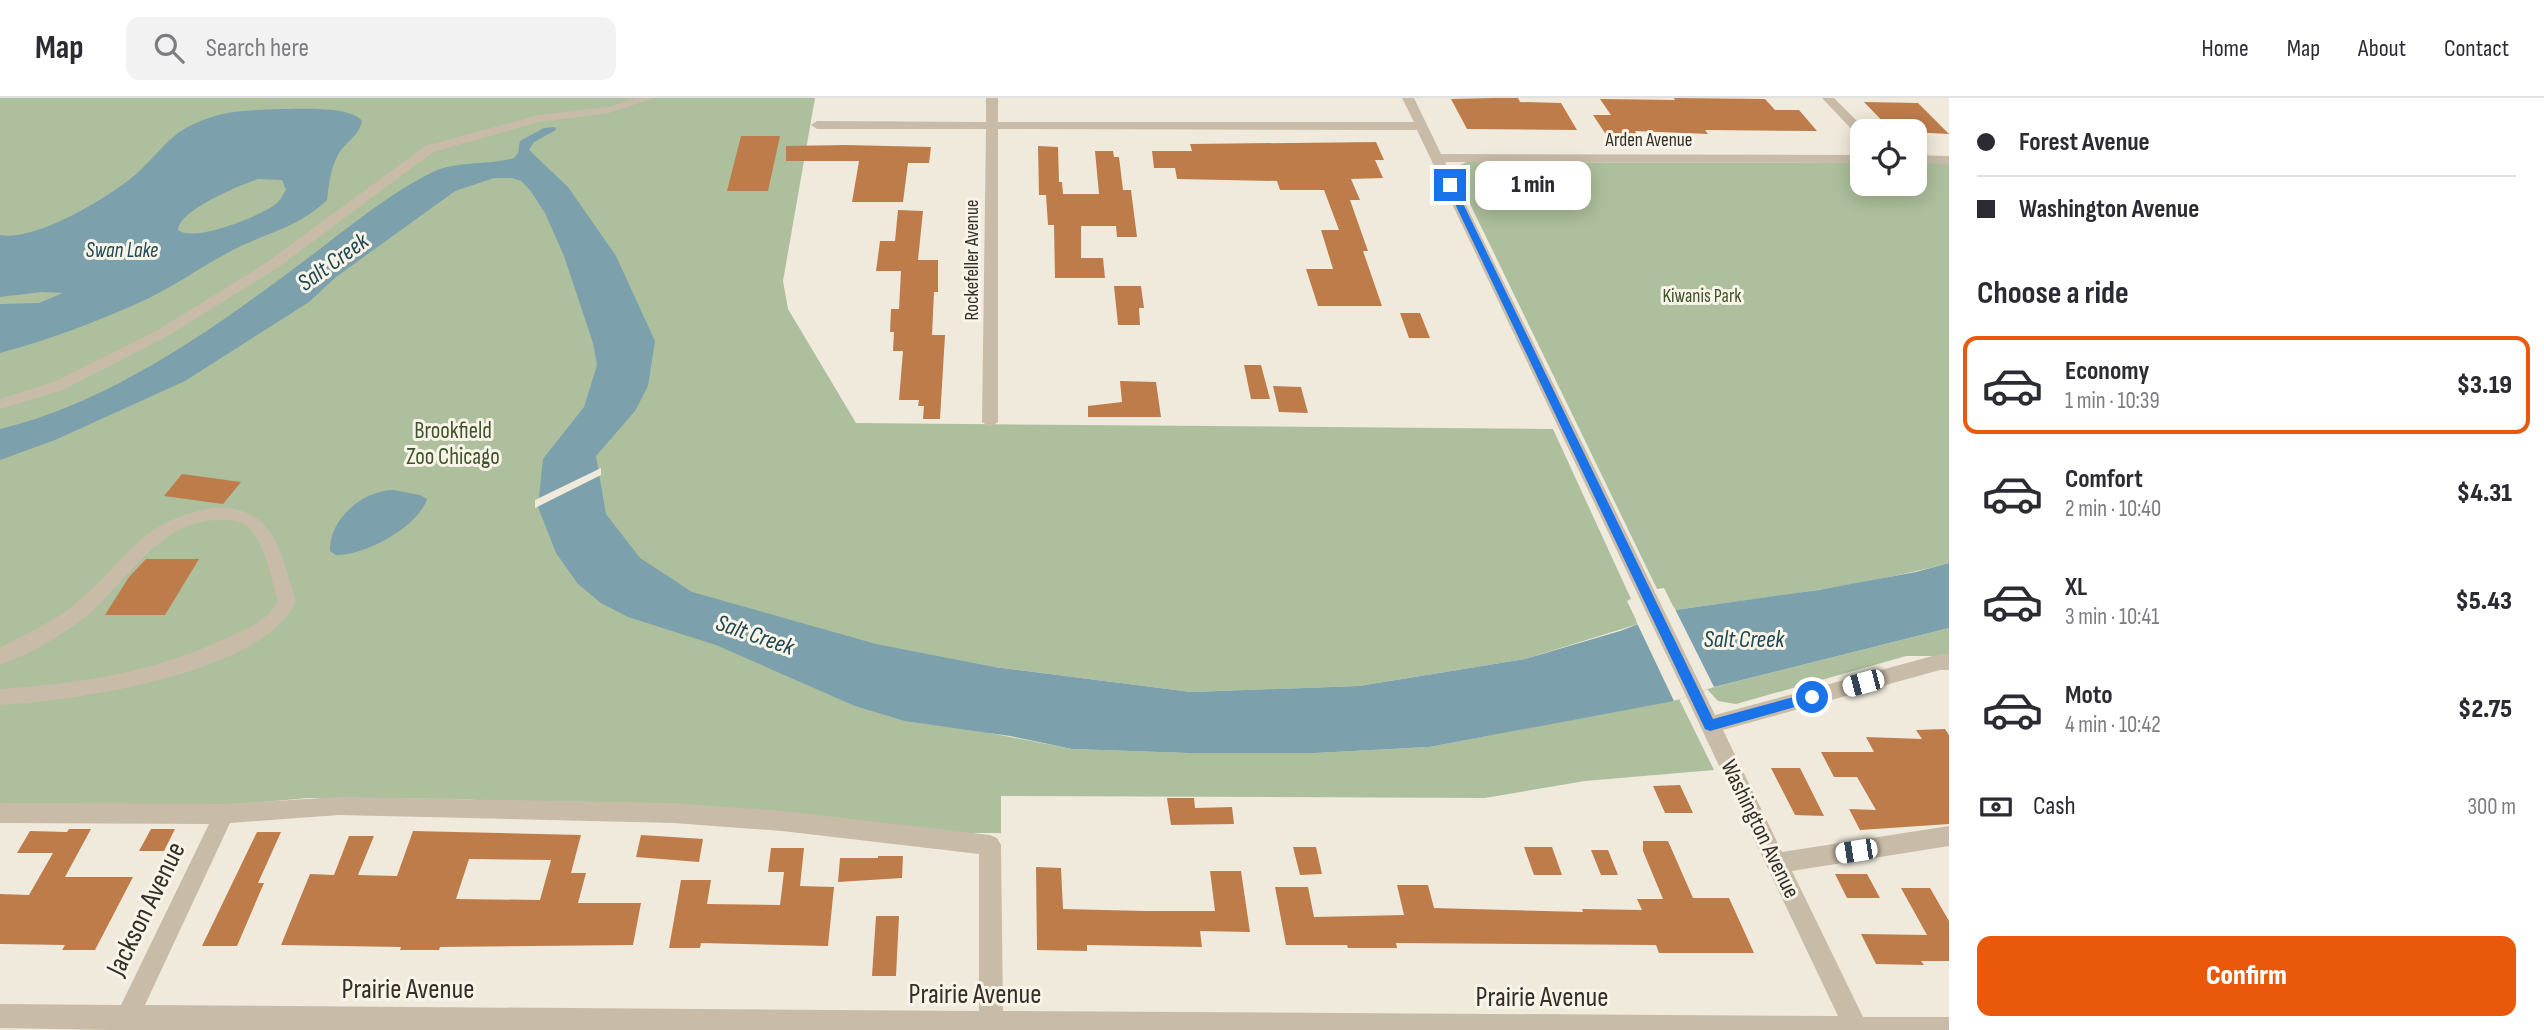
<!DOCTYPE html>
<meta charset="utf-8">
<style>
:root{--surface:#fff;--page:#f2f2f3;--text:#2b2b33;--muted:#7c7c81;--line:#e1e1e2;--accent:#ea580c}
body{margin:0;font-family:"Sofia Sans Condensed",sans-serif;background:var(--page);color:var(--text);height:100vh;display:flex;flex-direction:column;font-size:26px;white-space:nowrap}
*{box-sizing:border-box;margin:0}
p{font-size:23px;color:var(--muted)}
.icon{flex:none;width:38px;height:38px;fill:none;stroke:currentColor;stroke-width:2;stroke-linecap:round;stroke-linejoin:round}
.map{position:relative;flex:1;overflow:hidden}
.side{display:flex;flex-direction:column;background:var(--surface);width:595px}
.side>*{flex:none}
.hud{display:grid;align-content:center;height:154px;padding:0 28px;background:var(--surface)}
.fabs{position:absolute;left:1850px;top:21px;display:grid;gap:14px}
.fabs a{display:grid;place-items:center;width:77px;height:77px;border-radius:14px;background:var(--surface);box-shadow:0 4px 18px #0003;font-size:35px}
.end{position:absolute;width:32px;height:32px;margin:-16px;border:9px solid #1a73e8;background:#fff;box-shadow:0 0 0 4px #fff}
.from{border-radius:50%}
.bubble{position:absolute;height:49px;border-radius:14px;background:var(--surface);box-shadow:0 4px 18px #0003;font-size:23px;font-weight:800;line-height:49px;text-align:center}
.car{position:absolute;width:21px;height:42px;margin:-21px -10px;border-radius:9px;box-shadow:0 0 5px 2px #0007;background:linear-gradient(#fff 24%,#345 0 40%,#fff 0 76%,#345 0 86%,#fff 0)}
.hud b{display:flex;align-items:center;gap:24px;height:66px;font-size:26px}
.hud b+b{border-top:2px solid var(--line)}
.hud i{width:18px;height:18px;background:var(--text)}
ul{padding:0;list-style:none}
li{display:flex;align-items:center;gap:21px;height:98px;margin:0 14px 10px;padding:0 14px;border:4px solid transparent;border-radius:14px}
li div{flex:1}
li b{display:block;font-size:26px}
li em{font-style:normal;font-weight:800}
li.selected{border-color:var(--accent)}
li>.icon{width:63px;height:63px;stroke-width:1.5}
h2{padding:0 28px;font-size:32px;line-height:84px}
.pay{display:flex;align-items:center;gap:18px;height:77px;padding:0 28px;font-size:26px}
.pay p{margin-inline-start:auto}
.primary-button{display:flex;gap:14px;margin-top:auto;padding:14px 28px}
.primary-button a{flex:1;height:80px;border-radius:14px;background:var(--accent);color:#fff;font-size:28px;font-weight:800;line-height:80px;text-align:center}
header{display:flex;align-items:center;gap:42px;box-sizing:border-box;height:98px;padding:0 35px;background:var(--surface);border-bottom:2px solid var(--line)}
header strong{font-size:33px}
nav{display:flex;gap:38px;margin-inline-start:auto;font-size:24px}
.search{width:490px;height:63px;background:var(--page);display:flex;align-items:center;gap:18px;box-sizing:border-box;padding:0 24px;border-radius:14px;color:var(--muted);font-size:26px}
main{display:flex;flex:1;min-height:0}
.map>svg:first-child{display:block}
</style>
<header>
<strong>Map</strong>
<div class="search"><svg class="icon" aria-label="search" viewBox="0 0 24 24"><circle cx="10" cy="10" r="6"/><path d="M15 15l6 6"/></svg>Search here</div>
<nav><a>Home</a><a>Map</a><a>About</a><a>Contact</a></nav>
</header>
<main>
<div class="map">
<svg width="1949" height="932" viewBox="0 0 1949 932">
<rect width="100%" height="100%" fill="#f0eadc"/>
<g fill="#adbf9c">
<path d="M0,0h815l-32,183 5,28 68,114 697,6 78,170 -4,2 11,23 -113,35 -166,27 -168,6 -197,-25 -4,66 82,16 116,4h127l114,-6 250,-48 35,71 -129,11 -100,17 -484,-2v37h-36l-502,-34 -154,-1 -105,9h-204z"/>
<path d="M1467,64l395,1v21h52l1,-21h34v400c-89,24 -182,34 -274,47l-11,-22 -7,1 -201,-414 1,-9z"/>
<path d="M1949,530v28h-43l-170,48 -18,-3 -11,-12z"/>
</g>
<g fill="#7ca1ac" fill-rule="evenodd">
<path d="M284,11c19,0 67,-3 78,12 -3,16 -18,21 -25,36 -7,14 -8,28 -10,43 -26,25 -53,31 -84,45 -34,16 -64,39 -98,55 -46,21 -96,40 -145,53v-49l39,-1 24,-10 -22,-1 -41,5v-62c35,7 108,-37 135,-60 17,-14 31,-36 51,-47 32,-18 63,-18 98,-19zM258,81l24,1 4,10c-3,4 -5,10 -9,13 -15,13 -84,40 -99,27 1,-20 62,-45 80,-51z"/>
<path d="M555,29l1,3 -22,12 -5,8 39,37 48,69 39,85 -7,45 -13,25 -39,45 10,58 34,44 52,34 184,52 118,23 197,25 168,-6 166,-27 95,-28 55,-21 143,-20 98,-18 33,-9v65l-235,59 -40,14 -245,46 -114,6h-127l-116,-4 -62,-13 -105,-15 -50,-15 -139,-61 -88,-28 -27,-14 -23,-19 -22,-31 -18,-46 5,-48 41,-52 13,-42 -4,-22 -29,-87 -19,-43 -15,-23 -9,-9 -9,-3h-18l-39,13 -119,86 -27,25 -124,79 -130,59 -55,20v-31c109,-26 212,-99 300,-165 39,-29 88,-70 131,-91 26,-13 56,-7 83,-15l4,-5 2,-12 24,-13z"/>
<path d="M394,392l26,5 7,4c-9,28 -63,57 -91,56l-6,-4c-1,-32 33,-61 64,-61z"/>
</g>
<g fill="#f0eadc">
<path d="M601,370v7l-66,33v-8z"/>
<path d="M1674,509l40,80 -40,14 -38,-80z"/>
</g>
<g fill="#bf7c4b" fill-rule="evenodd">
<path d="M1494,0h24l2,4 41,1 16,27 -110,-1 -16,-30z"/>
<path d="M1674,0l91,1 10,11h24l18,21 -112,-1 3,4 -73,-3 4,6 -32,-1 -14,-21h18l-11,-16 75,1z"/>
<path d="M1864,4l54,1 31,31 -57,-3z"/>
<path d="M741,38h39l-12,55h-41z"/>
<path d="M1376,44l8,18h-9l8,18 -32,1 9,21h-10l18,51h-5l19,55h-64l-12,-37h27l-12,-39h18l-15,-40h-44l-3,-9 -100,-2 -2,-11h-21l-2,-17h40l-2,-7z"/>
<path d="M786,48l60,-1 85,2 -2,16h-21l-5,39h-51l7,-41h-73z"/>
<path d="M1038,48l20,1 1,35h3l1,12h36l-4,-43h18l1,6h5l4,33h8l6,47h-20l-1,-11h-35v32h22l2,20h-50l-1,-53h-6l-2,-30h-7z"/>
<path d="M898,112l25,1 -5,49h20v32h-4l-2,43h13l-5,84h-17l1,-13h-6l1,-6h-20l4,-49h-10l1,-19h-4l1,-23h8l2,-38h-25l4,-30h15z"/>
<path d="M1114,188h27l3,22h-5l1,17h-22z"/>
<path d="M1400,215h20l10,25h-21z"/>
<path d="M1244,267h17l9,34h-19z"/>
<path d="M1120,283l36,1 5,35h-73v-11l34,-4z"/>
<path d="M1273,288l28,1 7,26 -29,-1z"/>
<path d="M182,376l59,8 -18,22 -59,-8z"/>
<path d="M146,461h53l-34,56h-60l24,-38z"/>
<path d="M1945,631l4,6v89l-89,6 -11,-21 27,1 -19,-33h-23l-13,-25h53l-8,-15 56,2 -6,-9z"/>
<path d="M1771,670h29l24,48 -29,-1z"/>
<path d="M1680,687l13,28h-28l-12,-27z"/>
<path d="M1167,700h27l1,10 37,-1 2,17 -63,1z"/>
<path d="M69,731h22l-26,48h68l-38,73h-33l3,-5 -65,-1v-50l29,1 24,-42h-36l13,-22 37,1z"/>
<path d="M151,731h24l-11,22h-25z"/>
<path d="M413,733l168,4 -10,38h15l-8,30h63l-8,42 -193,2 -1,3h-39l1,-3 -120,-2 29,-71 24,1 15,-39h25l-16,39 39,1zM469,761l82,1 -11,40 -84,-1z"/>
<path d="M257,734h24l-23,51h6l-27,63h-35z"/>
<path d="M641,737l62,4 -4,23 -63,-5z"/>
<path d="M1643,743h25l25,57h36l25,55h-95l-3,-8 -260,-2 1,5h-49l-1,-3h-61l-11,-58h33l6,30 90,-2 -7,-30h31l6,23 149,4 -1,-3 60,1 -5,-11h26l-20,-48z"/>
<path d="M1293,749h23l6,27 -22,1z"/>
<path d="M1524,749h28l10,28h-28z"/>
<path d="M771,750h33l-4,38 34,1 -6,59 -127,-3 -1,5h-31l12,-68h30l-4,24 73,1 4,-33h-16z"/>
<path d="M1591,752h17l10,25h-17z"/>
<path d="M878,758h25l-1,22 -64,4 2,-24h38z"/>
<path d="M1036,769l25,1 2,41 82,2h70l-5,-40h31l9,61 -50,-1 2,16 -115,-2v6l-50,-1z"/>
<path d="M1835,776h32l13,24h-33z"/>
<path d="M1901,790h29l19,33v40h-28l3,4 -48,-1 -15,-30 66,1z"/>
<path d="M876,818h23l-3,60h-24z"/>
</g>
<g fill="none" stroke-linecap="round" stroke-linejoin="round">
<g fill="#c8bca8" fill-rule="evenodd">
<path d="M636,0h18l-45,15 -70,9 -106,30 -157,117 -110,68 -103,53 -63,19v-10l53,-17 103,-51 110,-68 159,-117 113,-31 70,-8z"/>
<path d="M986,0h12v24h416l-12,-24h12l27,56 421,1v8l-417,-1 270,553 225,-61h9v16h-9l-217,60 59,122 167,-26v20l-157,25 71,146h86v13h-1840l-109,-2v-24l121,1 88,-181 -209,-1v-20l224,1 115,-7 334,6 109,8 208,24 7,3 4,7 2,166 835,5 -421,-886 -419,-1v293l-8,5 -8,-5 4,-293h-169l-6,-4 6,-4 169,1zM339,717l334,8 109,8 197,23v157l-834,-6 85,-182z"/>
<path d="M1822,0h12l33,33h-5v6l-4,-1z"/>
<path d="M1914,57l35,1v8l-35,-1z"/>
<path d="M213,410c63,-3 67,45 83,93 -31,73 -224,100 -296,104v-16c79,-5 154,-17 227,-51 19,-9 41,-17 51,-37 -7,-22 -12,-57 -30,-74 -8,-7 -20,-7 -30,-7 -60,2 -89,60 -130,95 -24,19 -59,40 -88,50v-17c25,-14 52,-25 75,-44 53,-43 62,-83 138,-96z"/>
</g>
</g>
<path fill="#1a73e8" d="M1450,85l4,2 259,534 99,-27 6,5 -2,4 -106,30 -5,-2 -259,-544z"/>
<g text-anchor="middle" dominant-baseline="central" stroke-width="6" stroke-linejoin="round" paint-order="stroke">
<g font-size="19" fill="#352e28" stroke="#f8f4e8">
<text x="1649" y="42">Arden Avenue</text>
<text transform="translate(972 162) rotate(-90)">Rockefeller Avenue</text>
</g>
<g font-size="19" fill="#3e522d" stroke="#f8f4e8">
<text x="1702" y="198">Kiwanis Park</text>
</g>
<g font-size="21" font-style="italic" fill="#204754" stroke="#f8f4e8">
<text x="122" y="152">Swan Lake</text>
</g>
<g font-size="23" fill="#3e522d" stroke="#f8f4e8">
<text x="453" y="333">Brookfield<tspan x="453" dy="26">Zoo Chicago</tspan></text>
</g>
<g font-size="23" fill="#352e28" stroke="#f8f4e8">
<text transform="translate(1760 731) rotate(64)">Washington Avenue</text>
</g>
<g font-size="24" font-style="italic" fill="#204754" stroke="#f8f4e8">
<text transform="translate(333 164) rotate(-36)">Salt Creek</text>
<text transform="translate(755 537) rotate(19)">Salt Creek</text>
<text x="1744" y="541">Salt Creek</text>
</g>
<g font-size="28" fill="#352e28" stroke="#f8f4e8">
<text transform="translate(146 811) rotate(-64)">Jackson Avenue</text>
<text x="408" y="891">Prairie Avenue</text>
<text x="975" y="896">Prairie Avenue</text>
<text x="1542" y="899">Prairie Avenue</text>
</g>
</g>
</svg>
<div class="fabs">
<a><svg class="icon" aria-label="locate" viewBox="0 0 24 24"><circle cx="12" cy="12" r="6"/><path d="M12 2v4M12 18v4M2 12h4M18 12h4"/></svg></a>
</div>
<i class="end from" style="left:1812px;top:599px"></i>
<i class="end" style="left:1450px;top:87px"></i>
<div class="bubble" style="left:1475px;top:63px;width:116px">1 min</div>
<i class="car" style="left:1863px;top:585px;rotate:255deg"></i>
<i class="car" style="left:1856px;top:753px;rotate:261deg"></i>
</div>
<section class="side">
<div class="hud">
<b><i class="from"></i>Forest Avenue</b>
<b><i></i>Washington Avenue</b>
</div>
<h2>Choose a ride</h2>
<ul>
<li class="selected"><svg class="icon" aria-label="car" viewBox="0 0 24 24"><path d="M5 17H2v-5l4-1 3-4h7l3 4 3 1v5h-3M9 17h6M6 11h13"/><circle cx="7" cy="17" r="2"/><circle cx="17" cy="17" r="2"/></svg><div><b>Economy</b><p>1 min · 10:39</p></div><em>$3.19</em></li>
<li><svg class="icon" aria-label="car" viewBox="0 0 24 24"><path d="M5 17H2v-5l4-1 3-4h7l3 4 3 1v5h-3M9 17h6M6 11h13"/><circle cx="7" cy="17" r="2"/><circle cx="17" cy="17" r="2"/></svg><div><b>Comfort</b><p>2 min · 10:40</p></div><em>$4.31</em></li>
<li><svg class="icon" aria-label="car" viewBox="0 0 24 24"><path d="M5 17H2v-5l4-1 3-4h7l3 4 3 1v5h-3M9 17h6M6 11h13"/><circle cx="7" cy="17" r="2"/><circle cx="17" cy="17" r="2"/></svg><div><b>XL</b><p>3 min · 10:41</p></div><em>$5.43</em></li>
<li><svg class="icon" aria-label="car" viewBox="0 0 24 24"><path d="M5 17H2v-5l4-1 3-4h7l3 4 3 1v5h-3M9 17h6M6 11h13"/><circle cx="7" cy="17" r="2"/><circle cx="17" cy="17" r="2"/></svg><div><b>Moto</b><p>4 min · 10:42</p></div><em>$2.75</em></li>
</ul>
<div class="pay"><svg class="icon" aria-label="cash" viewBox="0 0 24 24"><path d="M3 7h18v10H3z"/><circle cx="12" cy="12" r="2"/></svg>Cash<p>300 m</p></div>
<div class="primary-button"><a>Confirm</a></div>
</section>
</main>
